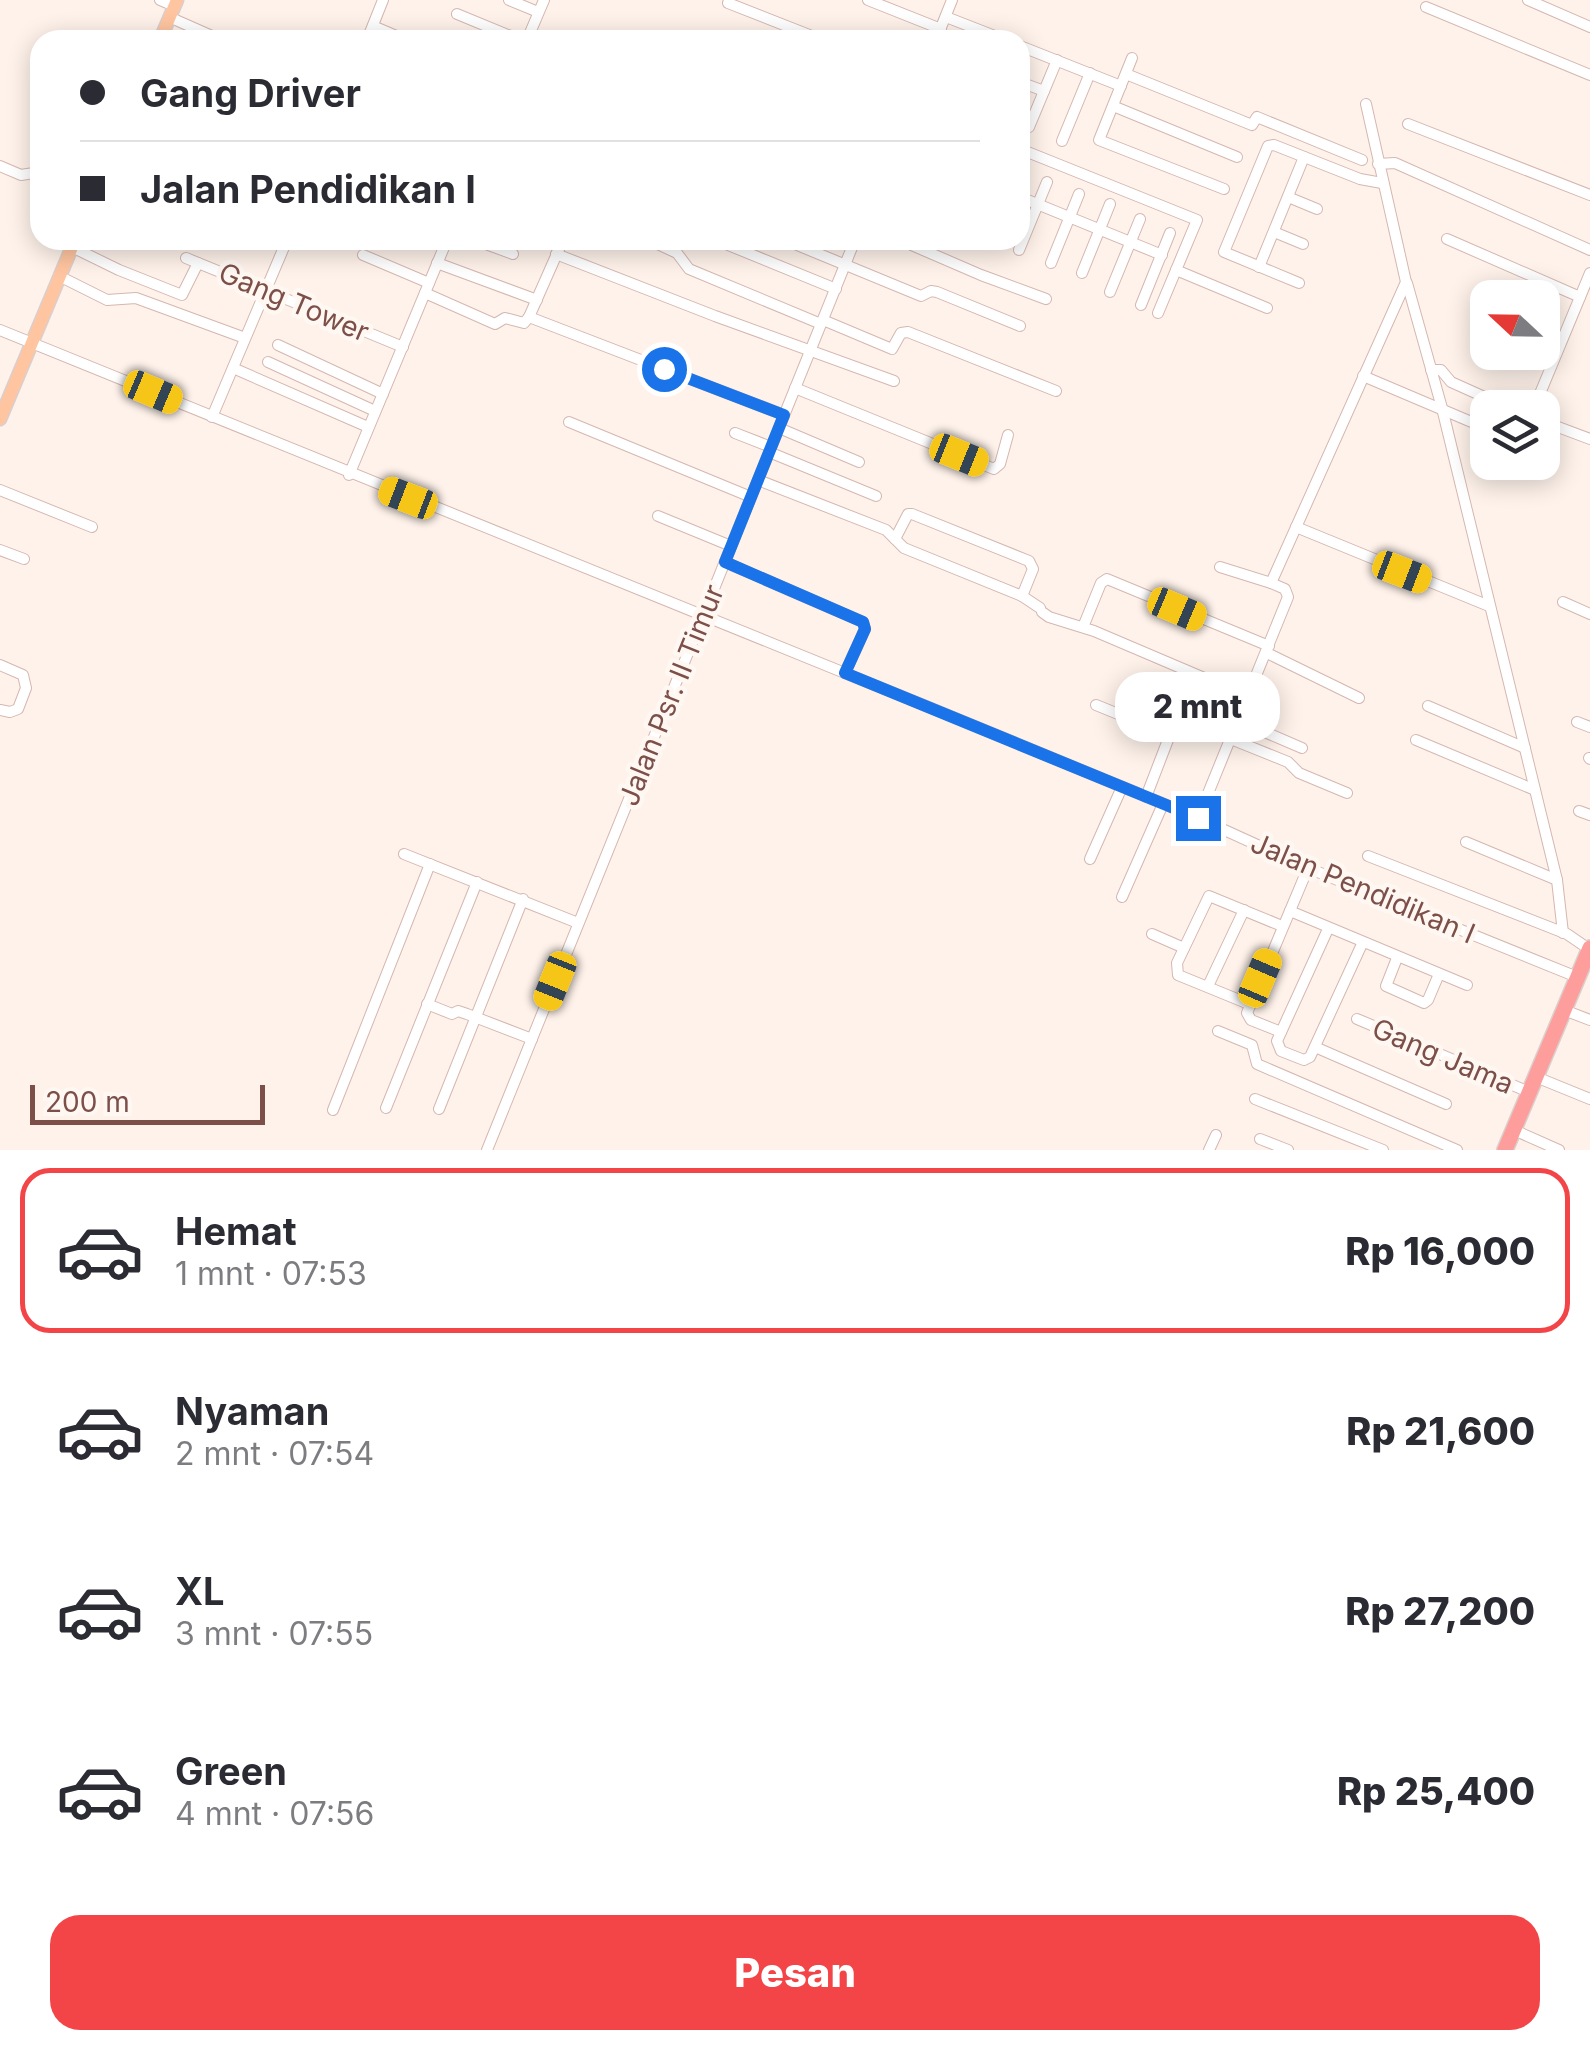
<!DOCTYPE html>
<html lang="id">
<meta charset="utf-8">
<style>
:root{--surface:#fff;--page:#f2f2f3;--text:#2b2b33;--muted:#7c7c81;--line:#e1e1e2;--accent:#f34447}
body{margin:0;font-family:Inter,sans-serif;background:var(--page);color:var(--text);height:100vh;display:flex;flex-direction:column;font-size:38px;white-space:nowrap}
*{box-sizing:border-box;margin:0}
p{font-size:32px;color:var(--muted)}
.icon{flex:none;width:55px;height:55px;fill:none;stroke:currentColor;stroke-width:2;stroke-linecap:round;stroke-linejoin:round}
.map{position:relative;height:1150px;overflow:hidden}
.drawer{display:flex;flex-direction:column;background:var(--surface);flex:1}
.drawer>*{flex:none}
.top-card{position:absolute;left:30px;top:30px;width:1000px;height:220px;border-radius:30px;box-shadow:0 5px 25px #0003;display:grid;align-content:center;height:220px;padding:0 50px;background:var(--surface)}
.needle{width:65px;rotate:292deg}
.fabs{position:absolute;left:1470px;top:280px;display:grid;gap:20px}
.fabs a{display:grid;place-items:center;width:90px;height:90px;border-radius:20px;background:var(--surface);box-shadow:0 5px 25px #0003;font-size:50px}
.scale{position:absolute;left:30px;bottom:25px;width:235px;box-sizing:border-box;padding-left:10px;border:5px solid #7d4f49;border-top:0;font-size:28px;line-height:35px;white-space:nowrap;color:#7d4f49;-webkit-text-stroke:8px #fff7f2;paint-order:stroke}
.end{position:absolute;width:45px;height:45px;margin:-22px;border:12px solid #1a73e8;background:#fff;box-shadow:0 0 0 5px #fff}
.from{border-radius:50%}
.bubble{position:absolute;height:70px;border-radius:30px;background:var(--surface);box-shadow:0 5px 25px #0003;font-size:32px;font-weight:800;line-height:70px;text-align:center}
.car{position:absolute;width:30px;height:60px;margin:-30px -15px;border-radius:12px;box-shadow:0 0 8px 2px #0007;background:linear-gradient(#f5c518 24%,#345 0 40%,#f5c518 0 76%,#345 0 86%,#f5c518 0)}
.top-card b{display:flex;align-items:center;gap:35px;height:95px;font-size:38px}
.top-card b+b{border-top:2px solid var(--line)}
.top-card i{width:25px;height:25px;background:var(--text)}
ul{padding:18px 0 0;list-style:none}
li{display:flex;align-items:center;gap:30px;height:165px;margin:0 20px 15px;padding:0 30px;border:5px solid transparent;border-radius:30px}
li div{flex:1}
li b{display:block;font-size:38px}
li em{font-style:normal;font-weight:800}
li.active{border-color:var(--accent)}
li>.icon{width:90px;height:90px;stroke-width:1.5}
.button{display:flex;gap:20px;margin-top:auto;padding:20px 50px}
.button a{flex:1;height:115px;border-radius:30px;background:var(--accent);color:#fff;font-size:40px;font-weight:800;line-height:115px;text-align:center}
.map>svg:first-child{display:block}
</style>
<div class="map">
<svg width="1590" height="1150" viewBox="0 0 1590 1150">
<rect width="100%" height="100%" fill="#fef2ea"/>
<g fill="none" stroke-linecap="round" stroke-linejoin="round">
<g stroke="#d5b7b0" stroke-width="12">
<g id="minor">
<path d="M160,0l14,6"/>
<path d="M509,0l29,12"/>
<path d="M868,0l73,29"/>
<path d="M1528,0l62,27"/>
<path d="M728,3l94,37"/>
<path d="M1426,7l164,68"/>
<path d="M457,14l63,26"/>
<path d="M169,17l52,23"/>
<path d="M946,17l59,23"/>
<path d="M373,26l33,14"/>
<path d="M65,37l7,3"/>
<path d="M367,40l16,-40"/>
<path d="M527,40l17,-40"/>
<path d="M936,40l16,-40"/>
<path d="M1020,46l101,40"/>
<path d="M1132,58l-33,82 125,49"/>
<path d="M1126,74l126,51 5,-8 105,43"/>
<path d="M1020,82l24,9"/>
<path d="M1113,106l124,51"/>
<path d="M1408,124l182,71"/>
<path d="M1029,127l28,-67"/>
<path d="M1062,141l28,-68"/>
<path d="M1020,149l177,71 -39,93"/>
<path d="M1378,164l17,-1 195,87"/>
<path d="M0,166l21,9 19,-3"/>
<path d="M1020,197l142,58"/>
<path d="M1288,197l29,12"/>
<path d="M1274,232l29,12"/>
<path d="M1447,239l133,58"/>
<path d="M475,240l38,14"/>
<path d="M649,240l28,13 12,16 132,55"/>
<path d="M716,240l120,49"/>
<path d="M785,240l136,56 10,-5 6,1 83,34"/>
<path d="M900,240l81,35 65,24"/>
<path d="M72,247l47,23 63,25 16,-32"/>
<path d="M1019,250l28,-68"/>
<path d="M556,254l159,62 179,65"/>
<path d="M363,255l66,28"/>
<path d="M186,258l217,89"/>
<path d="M437,263l100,37"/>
<path d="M1051,263l28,-69"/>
<path d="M1259,267l45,-110"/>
<path d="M1176,270l91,38"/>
<path d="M1082,273l28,-69"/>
<path d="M59,276l48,24 29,-2 109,40"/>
<path d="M1299,283l-75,-31 44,-106 6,-1 86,34 22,4"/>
<path d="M1407,283l35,125 115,472 6,53"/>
<path d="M1110,292l30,-73"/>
<path d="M425,293l70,31 10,-6 19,5 5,-6"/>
<path d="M1141,305l29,-72"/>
<path d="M529,317l255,98"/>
<path d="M529,317l34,-77"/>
<path d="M823,320l69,29 9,-16 7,-1 148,59"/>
<path d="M0,330l931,378 267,110 110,50 269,109"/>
<path d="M278,345l105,49"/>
<path d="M268,362l107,49"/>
<path d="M233,368l135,59"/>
<path d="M1431,370h10l10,12 58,26"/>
<path d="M1363,376l125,53"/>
<path d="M795,388l199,81 6,-5 8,-29"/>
<path d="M1534,408l56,-135"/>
<path d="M212,417l75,-177"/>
<path d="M1542,421l48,18"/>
<path d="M569,422l182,75"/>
<path d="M779,428l80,34"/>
<path d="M735,433l36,14"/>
<path d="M769,452l107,44"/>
<path d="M349,475l98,-235"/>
<path d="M758,480l128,50 18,18 118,48 18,12"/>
<path d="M0,490l92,37"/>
<path d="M658,516l73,30"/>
<path d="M1296,527l193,79"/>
<path d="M895,539l13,-25h4l117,47 4,8 -11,27"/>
<path d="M0,550l24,9"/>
<path d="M725,562l138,60 2,7 -20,44"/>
<path d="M1220,567l51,16"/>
<path d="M1563,602l27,12"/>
<path d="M1042,612l7,5 45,14 155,66"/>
<path d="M1083,627l18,-44 6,-4 162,67"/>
<path d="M1267,653l92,45"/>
<path d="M0,665l23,10 3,13 -8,21 -8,3 -10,-2"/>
<path d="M1096,705l74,30"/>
<path d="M1428,706l97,42"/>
<path d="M1239,721l63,27"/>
<path d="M1577,722l13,5"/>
<path d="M1231,739l57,23 11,11 48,20"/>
<path d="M1416,740l119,50"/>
<path d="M1589,758l1,1"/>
<path d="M1146,797l30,-78"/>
<path d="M1579,811l11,4"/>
<path d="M1198,818l90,-221 -3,-8 -14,-6 135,-301 -40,-178"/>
<path d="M1466,842l91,38"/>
<path d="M404,854l174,69"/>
<path d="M1368,856l199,78 22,15"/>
<path d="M1090,859l32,-72"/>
<path d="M1122,897l41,-93"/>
<path d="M1290,911l177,74"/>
<path d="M1328,929l-51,112 4,10 23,9 6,-3 52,-113"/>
<path d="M1152,934l32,14"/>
<path d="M1397,958l-11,28 38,17 4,-3 11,-26"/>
<path d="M1208,986l36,-76"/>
<path d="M427,1004l25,10 6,-3 9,3 65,25"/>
<path d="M1249,1004l-71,-29 -1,-12 32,-67 73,30"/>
<path d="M1564,1010l26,10"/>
<path d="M1357,1019l172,73"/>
<path d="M1218,1031l34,14 5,19 200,86"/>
<path d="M1281,1032l-30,-12 -4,-7 61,-145"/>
<path d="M1315,1047l131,57"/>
<path d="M1536,1077l54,22"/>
<path d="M1255,1099l128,51"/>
<path d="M386,1108l91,-226"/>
<path d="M439,1109l84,-210"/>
<path d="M333,1110l97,-246"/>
<path d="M1514,1130l45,20"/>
<path d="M1260,1139l28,11"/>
<path d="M487,1150l368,-910"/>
<path d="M1209,1150l7,-15"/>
</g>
</g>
<g stroke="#dbcecc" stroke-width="15">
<g id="major">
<path d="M160,40l17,-40"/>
<path d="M0,419l75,-179"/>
</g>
</g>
<g stroke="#dbcecc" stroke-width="18">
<path id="highway" d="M1505,1150l85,-202"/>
</g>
<use href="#minor" stroke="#fff" stroke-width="10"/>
<use href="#major" stroke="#ffc5a0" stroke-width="12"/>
<use href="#highway" stroke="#fe9e9c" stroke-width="15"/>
</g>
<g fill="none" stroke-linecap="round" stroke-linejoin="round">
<path stroke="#1a73e8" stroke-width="12" d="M664,369l120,46 -59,147 138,60 2,7 -20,44 353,145"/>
</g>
<g text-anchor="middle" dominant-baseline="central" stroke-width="9" stroke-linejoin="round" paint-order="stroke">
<g font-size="28" fill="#7d4f49" stroke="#fff7f2">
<text transform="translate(294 302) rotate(23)">Gang Tower</text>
<text transform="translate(671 695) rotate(-68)">Jalan Psr. II Timur</text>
<text transform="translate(1363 888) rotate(23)">Jalan Pendidikan I</text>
<text transform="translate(1443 1056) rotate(23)">Gang Jama</text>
</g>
</g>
</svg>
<div class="fabs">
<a><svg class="needle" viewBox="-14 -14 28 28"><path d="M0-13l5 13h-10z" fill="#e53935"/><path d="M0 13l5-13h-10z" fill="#7c7c81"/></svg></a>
<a><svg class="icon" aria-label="layers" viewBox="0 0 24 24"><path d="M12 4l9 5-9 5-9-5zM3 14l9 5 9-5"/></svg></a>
</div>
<div class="scale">200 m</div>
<i class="end from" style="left:664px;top:369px"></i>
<i class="end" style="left:1198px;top:818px"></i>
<div class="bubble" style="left:1115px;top:672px;width:165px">2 mnt</div>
<i class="car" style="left:153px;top:392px;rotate:113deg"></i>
<i class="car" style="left:959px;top:455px;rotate:112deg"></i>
<i class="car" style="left:408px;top:498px;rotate:291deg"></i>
<i class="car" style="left:1402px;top:572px;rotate:111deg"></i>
<i class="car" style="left:1177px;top:609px;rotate:113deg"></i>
<i class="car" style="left:1260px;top:978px;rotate:23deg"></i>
<i class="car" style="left:555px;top:981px;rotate:202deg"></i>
<div class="top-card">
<b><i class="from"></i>Gang Driver</b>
<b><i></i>Jalan Pendidikan I</b>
</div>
</div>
<section class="drawer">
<ul>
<li class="active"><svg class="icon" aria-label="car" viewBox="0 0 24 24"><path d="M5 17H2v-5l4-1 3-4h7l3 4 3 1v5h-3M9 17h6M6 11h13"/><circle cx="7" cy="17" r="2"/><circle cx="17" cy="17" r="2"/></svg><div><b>Hemat</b><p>1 mnt · 07:53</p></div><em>Rp 16,000</em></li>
<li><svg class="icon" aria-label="car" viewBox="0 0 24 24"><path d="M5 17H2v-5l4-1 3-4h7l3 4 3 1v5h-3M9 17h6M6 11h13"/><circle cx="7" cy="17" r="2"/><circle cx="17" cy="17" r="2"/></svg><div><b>Nyaman</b><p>2 mnt · 07:54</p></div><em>Rp 21,600</em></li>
<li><svg class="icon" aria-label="car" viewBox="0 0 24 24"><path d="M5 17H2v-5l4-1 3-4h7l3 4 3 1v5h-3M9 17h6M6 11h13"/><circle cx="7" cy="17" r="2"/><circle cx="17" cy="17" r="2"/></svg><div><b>XL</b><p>3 mnt · 07:55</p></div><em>Rp 27,200</em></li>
<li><svg class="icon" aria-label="car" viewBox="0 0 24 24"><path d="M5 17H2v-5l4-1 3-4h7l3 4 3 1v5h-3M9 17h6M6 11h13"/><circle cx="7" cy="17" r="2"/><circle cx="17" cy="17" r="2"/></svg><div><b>Green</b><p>4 mnt · 07:56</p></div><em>Rp 25,400</em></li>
</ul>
<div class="button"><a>Pesan</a></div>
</section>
